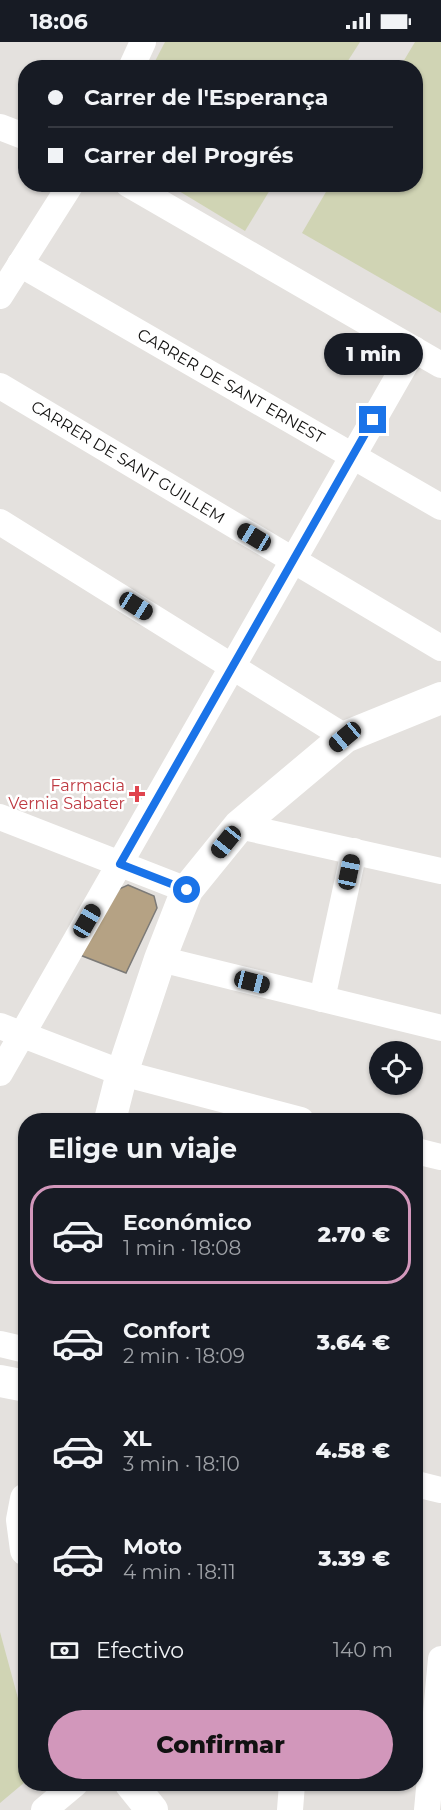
<!DOCTYPE html>
<html lang="es">
<meta charset="utf-8">
<style>
:root{--surface:#171b24;--page:#242831;--text:#f1f3f6;--muted:#9ea1a6;--line:#363941;--accent:#d297bb}
body{margin:0;font-family:Montserrat,sans-serif;background:var(--page);color:var(--text);height:100vh;display:flex;flex-direction:column;font-size:22px;white-space:nowrap}
*{box-sizing:border-box;margin:0}
p{font-size:20px;color:var(--muted)}
.icon{flex:none;width:33px;height:33px;fill:none;stroke:currentColor;stroke-width:2;stroke-linecap:round;stroke-linejoin:round}
.map{position:relative;flex:1;overflow:hidden}
.details{position:absolute;left:18px;top:1071px;width:405px;height:678px;display:flex;flex-direction:column;background:var(--surface);border-radius:24px;box-shadow:0 2px 4px #0004}
.details>*{flex:none}
.top-card{position:absolute;left:18px;top:18px;width:405px;height:132px;border-radius:24px;box-shadow:0 2px 4px #0004;display:grid;align-content:center;height:132px;padding:0 30px;background:var(--surface)}
.fabs{position:absolute;left:369px;top:999px;display:grid;gap:12px}
.fabs a{display:grid;place-items:center;width:54px;height:54px;border-radius:50%;background:var(--surface);box-shadow:0 2px 4px #0004;font-size:30px}
.end{position:absolute;width:27px;height:27px;margin:-14px;border:8px solid #1a73e8;background:#fff;box-shadow:0 0 0 3px #fff}
.from{border-radius:50%}
.bubble{position:absolute;height:42px;border-radius:21px;background:var(--surface);box-shadow:0 2px 4px #0004;font-size:20px;font-weight:800;line-height:42px;text-align:center}
.car{position:absolute;width:18px;height:36px;margin:-18px -9px;border-radius:8px;box-shadow:0 0 4px 2px #0007;background:linear-gradient(#222 24%,#8ab4d8 0 40%,#222 0 76%,#8ab4d8 0 86%,#222 0)}
.top-card b{display:flex;align-items:center;gap:21px;height:57px;font-size:22px}
.top-card b+b{border-top:2px solid var(--line)}
.top-card i{width:15px;height:15px;background:var(--text)}
ul{padding:0;list-style:none}
li{display:flex;align-items:center;gap:18px;height:99px;margin:0 12px 9px;padding:0 18px;border:3px solid transparent;border-radius:24px}
li div{flex:1}
li b{display:block;font-size:22px}
li em{font-style:normal;font-weight:800}
li.selected{border-color:var(--accent)}
li>.icon{width:54px;height:54px;stroke-width:1.5}
h2{padding:0 30px;font-size:27px;line-height:72px}
.pay{display:flex;align-items:center;gap:15px;height:66px;padding:0 30px;font-size:22px}
.pay p{margin-inline-start:auto}
.button{display:flex;gap:12px;margin-top:auto;padding:12px 30px}
.button a{flex:1;height:69px;border-radius:36px;background:var(--accent);color:#111;font-size:24px;font-weight:800;line-height:69px;text-align:center}
.status{display:flex;justify-content:space-between;align-items:center;height:42px;padding:0 30px;background:var(--surface);direction:ltr}
.status svg{height:16px;fill:currentColor}
.map>svg:first-child{display:block}
</style>
<div class="status"><b>18:06</b><svg viewBox="0 0 49 12"><path d="M0 12V9h3v3zM5 12V6h3v6zM10 12V3h3v9zM15 12V0h3v12zM26 1h20v11H26zM47 4h2v5h-2z"/></svg></div>
<div class="map">
<svg width="441" height="1768" viewBox="0 0 441 1768">
<rect width="100%" height="100%" fill="#e4e1de"/>
<g fill="#d0d4b4">
<path d="M165,0h195l-16,25h-192z"/>
<path d="M415,0h26v271l-139,-80 28,-48 86,-1v-116l-16,-1z"/>
<path d="M169,143h104l-28,46z"/>
<path d="M0,1590l19,70 6,10v70l-25,21z"/>
</g>
<path fill="#b5a284" stroke="#7c7a77" stroke-width="1.5" d="M128,843l26,11 3,12 -31,65 -46,-18 39,-66z"/>
<g fill="none" stroke-linecap="round" stroke-linejoin="round">
<g stroke="#fff" stroke-width="26">
<path d="M131,26l12,-26"/>
<path d="M0,85l26,10"/>
<path d="M128,142l313,181"/>
<path d="M20,222l421,243"/>
<path d="M0,254l71,-112"/>
<path d="M0,344l441,262"/>
<path d="M0,480l345,215"/>
<path d="M0,775l187,73"/>
<path d="M239,784l202,45"/>
<path d="M160,917l281,69"/>
<path d="M322,957l32,-148"/>
<path d="M0,984l122,47 179,47"/>
<path d="M0,1031l414,-724"/>
<path d="M416,1109l25,6"/>
<path d="M0,1302l26,6"/>
<path d="M416,1442l25,6"/>
<path d="M44,1768l31,-26"/>
<path d="M290,1768l2,-26"/>
<path d="M427,1768l14,-151"/>
</g>
<g stroke="#fff" stroke-width="32">
<path d="M110,1078l12,-47 38,-114 27,-69 52,-64 106,-89 96,-39"/>
<path d="M0,1339l26,5"/>
<path d="M26,1457l-4,21 4,30"/>
<path d="M131,1742l21,26"/>
</g>
</g>
<g fill="none" stroke-linecap="round" stroke-linejoin="round">
<path stroke="#1a73e8" stroke-width="8" d="M187,848l-67,-26 253,-444"/>
</g>
<path fill="#e0444e" stroke="#fff" stroke-width="2" d="M134 743h6v6h6v6h-6v6h-6v-6h-6v-6h6z"/>
<g text-anchor="middle" dominant-baseline="central" stroke-width="5" stroke-linejoin="round" paint-order="stroke">
<g font-size="16" fill="#121110" stroke="#fff">
<text transform="translate(231 344) rotate(30)">CARRER DE SANT ERNEST</text>
<text transform="translate(128 420) rotate(31)">CARRER DE SANT GUILLEM</text>
</g>
<g font-size="16" fill="#be3a42" stroke="#fff" text-anchor="end">
<text x="125" y="743">Farmacia<tspan x="125" dy="18">Vernia Sabater</tspan></text>
</g>
</g>
</svg>
<div class="fabs">
<a><svg class="icon" aria-label="locate" viewBox="0 0 24 24"><circle cx="12" cy="12" r="6"/><path d="M12 2v4M12 18v4M2 12h4M18 12h4"/></svg></a>
</div>
<i class="end from" style="left:187px;top:848px"></i>
<i class="end" style="left:373px;top:378px"></i>
<div class="bubble" style="left:324px;top:291px;width:99px">1 min</div>
<i class="car" style="left:254px;top:495px;rotate:301deg"></i>
<i class="car" style="left:136px;top:564px;rotate:122deg"></i>
<i class="car" style="left:345px;top:695px;rotate:230deg"></i>
<i class="car" style="left:226px;top:800px;rotate:219deg"></i>
<i class="car" style="left:349px;top:830px;rotate:12deg"></i>
<i class="car" style="left:87px;top:879px;rotate:30deg"></i>
<i class="car" style="left:252px;top:940px;rotate:104deg"></i>
<div class="top-card">
<b><i class="from"></i>Carrer de l'Esperança</b>
<b><i></i>Carrer del Progrés</b>
</div>
<section class="details">
<h2>Elige un viaje</h2>
<ul>
<li class="selected"><svg class="icon" aria-label="car" viewBox="0 0 24 24"><path d="M5 17H2v-5l4-1 3-4h7l3 4 3 1v5h-3M9 17h6M6 11h13"/><circle cx="7" cy="17" r="2"/><circle cx="17" cy="17" r="2"/></svg><div><b>Económico</b><p>1 min · 18:08</p></div><em>2.70 €</em></li>
<li><svg class="icon" aria-label="car" viewBox="0 0 24 24"><path d="M5 17H2v-5l4-1 3-4h7l3 4 3 1v5h-3M9 17h6M6 11h13"/><circle cx="7" cy="17" r="2"/><circle cx="17" cy="17" r="2"/></svg><div><b>Confort</b><p>2 min · 18:09</p></div><em>3.64 €</em></li>
<li><svg class="icon" aria-label="car" viewBox="0 0 24 24"><path d="M5 17H2v-5l4-1 3-4h7l3 4 3 1v5h-3M9 17h6M6 11h13"/><circle cx="7" cy="17" r="2"/><circle cx="17" cy="17" r="2"/></svg><div><b>XL</b><p>3 min · 18:10</p></div><em>4.58 €</em></li>
<li><svg class="icon" aria-label="car" viewBox="0 0 24 24"><path d="M5 17H2v-5l4-1 3-4h7l3 4 3 1v5h-3M9 17h6M6 11h13"/><circle cx="7" cy="17" r="2"/><circle cx="17" cy="17" r="2"/></svg><div><b>Moto</b><p>4 min · 18:11</p></div><em>3.39 €</em></li>
</ul>
<div class="pay"><svg class="icon" aria-label="cash" viewBox="0 0 24 24"><path d="M3 7h18v10H3z"/><circle cx="12" cy="12" r="2"/></svg>Efectivo<p>140 m</p></div>
<div class="button"><a>Confirmar</a></div>
</section>
</div>
